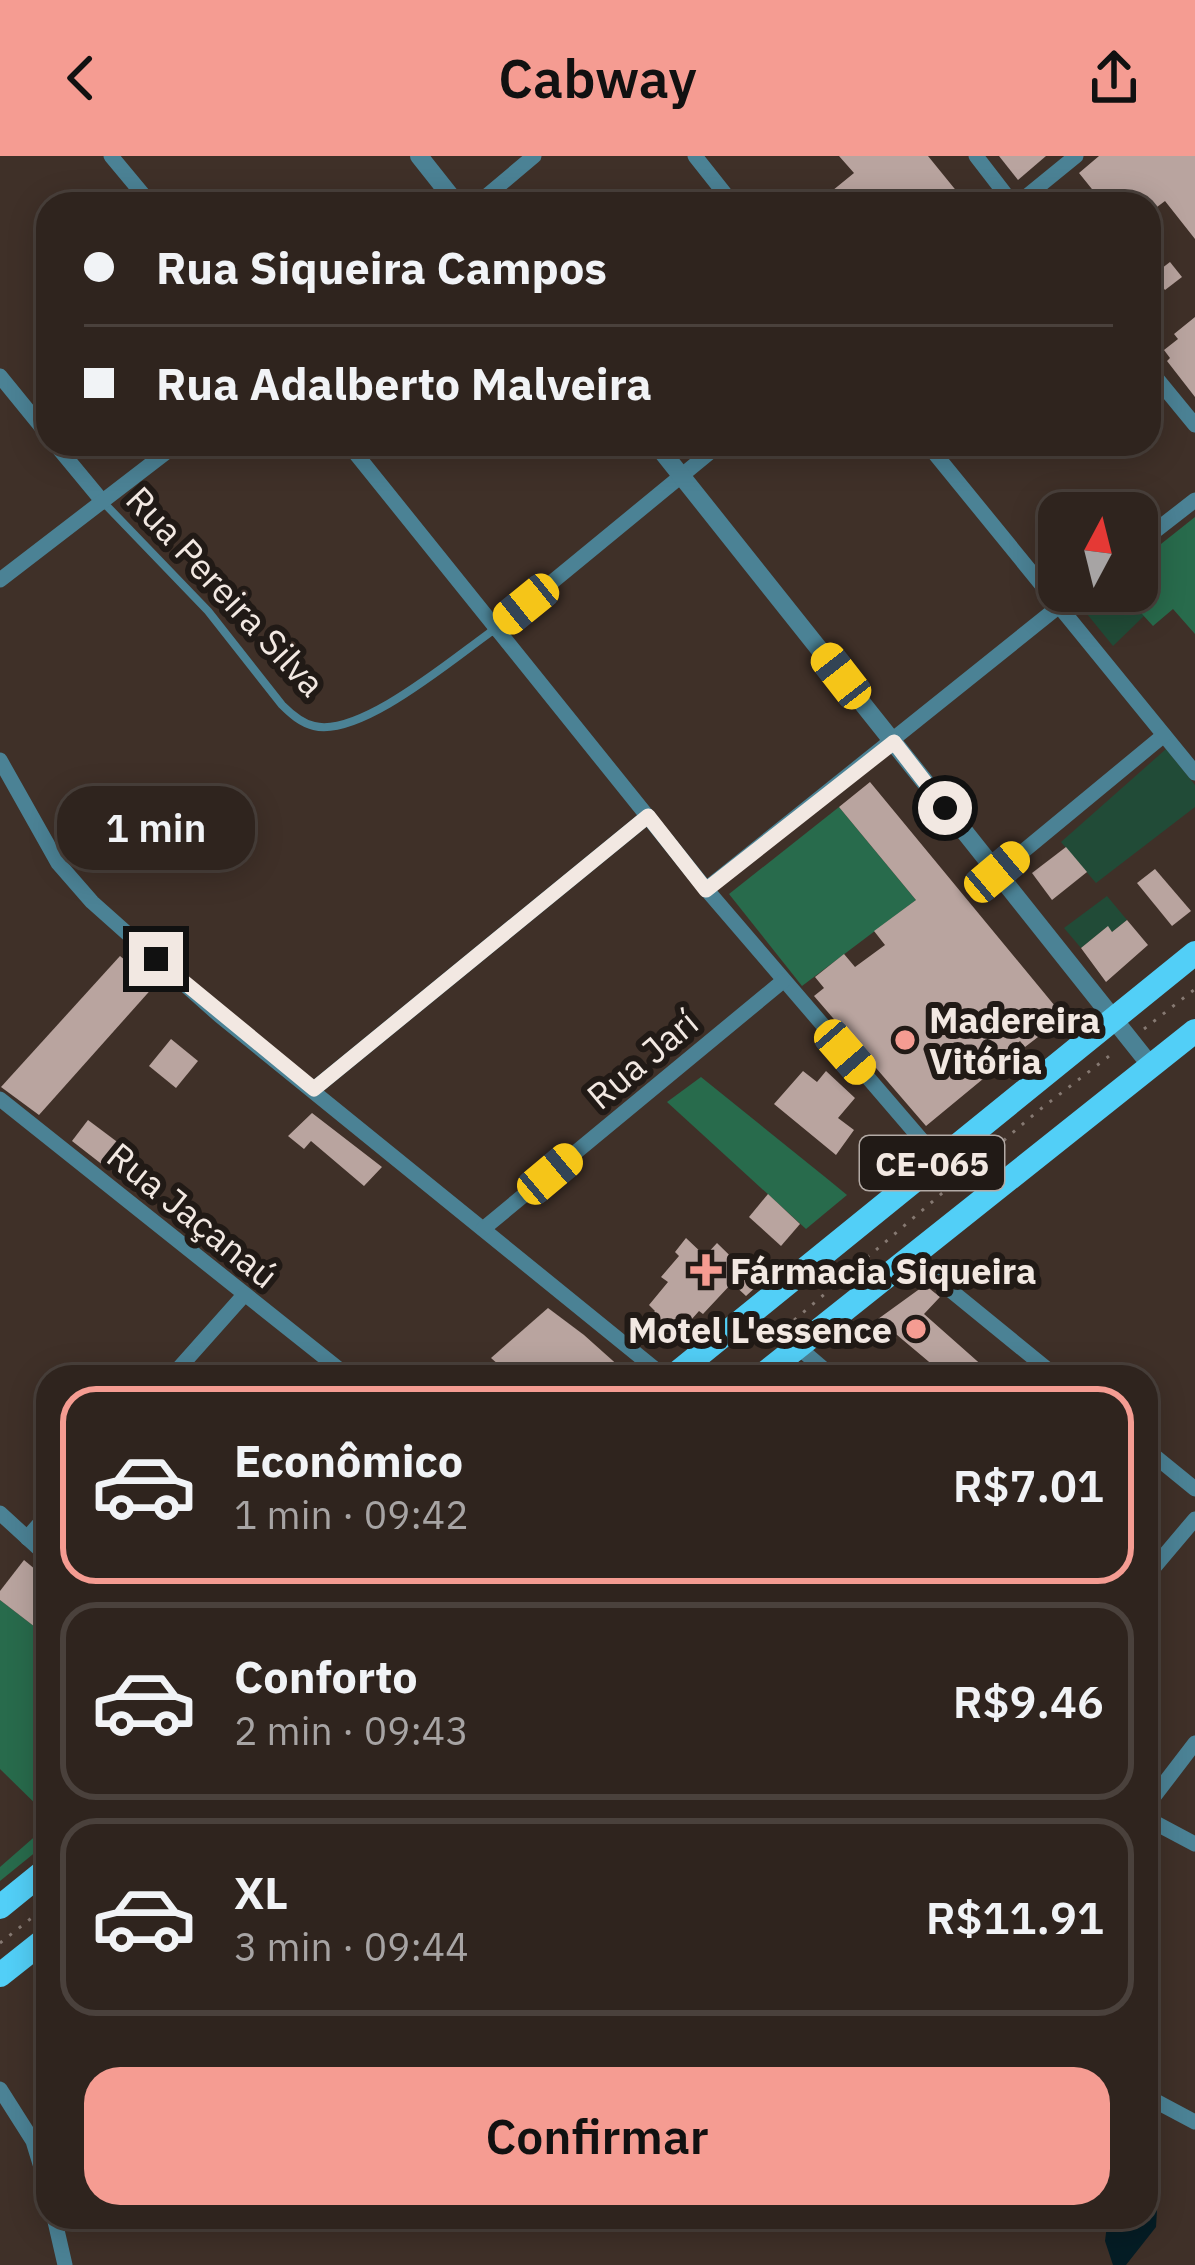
<!DOCTYPE html>
<html lang="pt">
<meta charset="utf-8">
<style>
:root{--surface:#2f241e;--page:#3b302b;--text:#f1f3f6;--muted:#a7a4a4;--line:#4a413c;--accent:#f59c92}
body{margin:0;font-family:"IBM Plex Sans",sans-serif;background:var(--page);color:var(--text);height:100vh;display:flex;flex-direction:column;font-size:45px;white-space:nowrap}
*{box-sizing:border-box;margin:0}
p{font-size:39px;color:var(--muted)}
.icon{flex:none;width:66px;height:66px;fill:none;stroke:currentColor;stroke-width:2;stroke-linecap:round;stroke-linejoin:round}
.map{position:relative;flex:1;overflow:hidden}
.details{position:absolute;left:36px;top:1209px;width:1122px;height:864px;display:flex;flex-direction:column;background:var(--surface);border-radius:36px;box-shadow:0 6px 30px #0003,0 0 0 3px var(--line)}
.details>*{flex:none}
.banner{position:absolute;left:36px;top:36px;width:1125px;height:264px;border-radius:36px;box-shadow:0 6px 30px #0003,0 0 0 3px var(--line);display:grid;align-content:center;height:264px;padding:0 48px;background:var(--surface)}
.needle{width:78px;rotate:7deg}
.fabs{position:absolute;left:1038px;top:336px;display:grid;gap:24px}
.fabs a{display:grid;place-items:center;width:120px;height:120px;border-radius:24px;background:var(--surface);box-shadow:0 6px 30px #0003,0 0 0 3px var(--line);font-size:60px}
.end{position:absolute;width:54px;height:54px;margin:-27px;border:15px solid #f2e8e2;background:#111;box-shadow:0 0 0 6px #111}
.from{border-radius:50%}
.bubble{position:absolute;height:84px;border-radius:36px;background:var(--surface);box-shadow:0 6px 30px #0003,0 0 0 3px var(--line);font-size:39px;font-weight:600;line-height:84px;text-align:center}
.car{position:absolute;width:36px;height:72px;margin:-36px -18px;border-radius:15px;box-shadow:0 0 9px 3px #0007;background:linear-gradient(#f5c518 24%,#345 0 40%,#f5c518 0 76%,#345 0 86%,#f5c518 0)}
.banner b{display:flex;align-items:center;gap:42px;height:114px;font-size:45px}
.banner b+b{border-top:3px solid var(--line)}
.banner i{width:30px;height:30px;background:var(--text)}
ul{padding:21px 0 0;list-style:none}
li{display:flex;align-items:center;gap:36px;height:198px;margin:0 24px 18px;padding:0 24px;border:6px solid var(--line);border-radius:36px}
li div{flex:1}
li b{display:block;font-size:45px}
li em{font-style:normal;font-weight:600}
li.selected{border-color:var(--accent)}
li>.icon{width:108px;height:108px;stroke-width:1.5}
.button{display:flex;gap:24px;margin-top:auto;padding:24px 48px}
.button a{flex:1;height:138px;border-radius:36px;background:var(--accent);color:#111;font-size:48px;font-weight:600;line-height:138px;text-align:center}
header{display:flex;justify-content:space-between;align-items:center;height:156px;padding:0 48px;background:var(--accent);color:#111;font-size:54px;font-weight:600}
.map>svg:first-child{display:block}
</style>
<header><svg class="icon" aria-label="back" viewBox="0 0 24 24"><path d="M15 5l-7 7 7 7"/></svg>Cabway<svg class="icon" aria-label="share" viewBox="0 0 24 24"><path d="M12 15V3M7 8l5-5 5 5M5 13v7h14v-7"/></svg></header>
<div class="map">
<svg width="1195" height="2109" viewBox="0 0 1195 2109">
<rect width="100%" height="100%" fill="#3f3028"/>
<g fill="#214b37">
<path d="M1114,435l12,5 -6,5 4,5 6,-5 14,15 -31,30 -26,-32z"/>
<path d="M1166,593l29,36v22l-99,76 -35,-41z"/>
<path d="M1107,740l20,24 -15,12 -5,-5 -26,21 -17,-20z"/>
</g>
<g fill="#286b4c">
<path d="M1195,361v117l-22,-25 -20,17 -32,-35h16v-28z"/>
<path d="M839,651l77,93 -114,86 -73,-92z"/>
<path d="M701,921l129,104 17,14 -41,34 -139,-127z"/>
<path d="M0,1444l48,37v179l-48,-47z"/>
<path d="M48,1669v17l-48,39v-14z"/>
</g>
<path fill="#051d25" d="M1146,2048l11,6 -1,17 -30,38h-13l-8,-24 3,-24h38z"/>
<g fill="#b9a49f">
<path d="M839,0h89l39,48h-151l38,-31z"/>
<path d="M999,0h47l-28,24z"/>
<path d="M1099,0h96v83l-30,-38 -16,12v-9h-45l-25,-31z"/>
<path d="M1170,106l12,15 -17,13 -12,-15z"/>
<path d="M1195,161v80l-28,-36 3,-3 -6,-8 14,-11 -4,-5z"/>
<path d="M870,626l194,235 -39,30 -5,-6 -34,29 3,4 -63,52 -112,-130 10,-8 -9,-11 29,-23 11,13 30,-22 -11,-14 42,-31 -77,-93z"/>
<path d="M1066,691l21,25 -35,28 -20,-27z"/>
<path d="M1155,713l36,42 -19,15 -35,-43z"/>
<path d="M1127,764l21,25 -42,37 -25,-34 27,-22 4,6z"/>
<path d="M120,800l35,29 -116,130 -38,-28z"/>
<path d="M171,883l27,22 -22,27 -27,-22z"/>
<path d="M803,915l14,11 9,-11 29,27 -17,20 16,12 -18,25 -62,-51z"/>
<path d="M312,957l70,54 -18,19 -53,-45 -7,8 -16,-13z"/>
<path d="M88,964l36,27 -16,22 -36,-28z"/>
<path d="M768,1038l32,30 -19,22 -32,-29z"/>
<path d="M686,1082l19,18 12,-13 42,41 -13,12 -14,-13 -29,31 -4,-3 -15,17 -5,-5 -8,9 -4,-3 -17,20 -17,-14 22,-24 -6,-6 19,-23 -7,-5 18,-21 -4,-4z"/>
<path d="M925,1129l15,12 -16,17 61,54 -7,9h-31l-69,-58z"/>
<path d="M548,1152l36,27 47,42h-118l-22,-19z"/>
<path d="M24,1404l24,20v57l-48,-37v-9z"/>
</g>
<g fill="none" stroke-linecap="round" stroke-linejoin="round">
<g stroke="#867972" stroke-width="3" stroke-dasharray="3 9" stroke-linecap="butt">
<path d="M1144,873l51,-40"/>
<path d="M785,1172l253,-217 75,-58"/>
<path d="M727,1221l14,-12"/>
<path d="M0,1787l48,-38"/>
</g>
<path stroke="#4b8295" stroke-width="8" d="M104,347l104,108 74,94c9,9 19,18 32,21 47,12 142,-70 181,-97"/>
<g stroke="#4b8295" stroke-width="15">
<path d="M111,0l40,48"/>
<path d="M695,0l38,48"/>
<path d="M976,0l37,48"/>
<path d="M477,48l57,-48"/>
<path d="M1017,48l59,-48"/>
<path d="M1149,213l46,56"/>
<path d="M0,220l48,59"/>
<path d="M55,288l48,58"/>
<path d="M348,288l358,445 231,269"/>
<path d="M927,288l268,329"/>
<path d="M1137,389l58,-45"/>
<path d="M0,424l177,-136"/>
<path d="M495,473l225,-185"/>
<path d="M0,604l58,103 34,39 128,114 445,361"/>
<path d="M997,717l167,-138"/>
<path d="M706,733l372,-298"/>
<path d="M314,933l334,-273"/>
<path d="M0,943l349,278"/>
<path d="M483,1073l300,-248"/>
<path d="M911,1102l146,119"/>
<path d="M798,1191l35,30"/>
<path d="M171,1221l73,-82"/>
<path d="M1146,1293l49,40"/>
<path d="M0,1357l48,44"/>
<path d="M27,1382l21,-24"/>
<path d="M1146,1421l49,-58"/>
<path d="M1146,1651l49,-64"/>
<path d="M1146,1662l49,26"/>
<path d="M0,1933l33,52 15,49"/>
<path d="M1146,1940l49,26"/>
<path d="M54,2061l11,48"/>
</g>
<g stroke="#4b8295" stroke-width="18">
<path d="M419,0l38,48"/>
<path d="M656,288l495,622"/>
</g>
<g stroke="#52cff7" stroke-width="24">
<path d="M672,1221l523,-424"/>
<path d="M760,1221l435,-346"/>
<path d="M0,1751l48,-39"/>
<path d="M0,1819l48,-38"/>
</g>
</g>
<g fill="none" stroke-linecap="round" stroke-linejoin="round">
<path stroke="#f2e8e2" stroke-width="15" d="M156,803l158,130 334,-273 58,74 188,-148 51,66"/>
</g>
<g fill="#f59c92" stroke="#211a16" stroke-width="4.5">
<circle cx="905" cy="884" r="12"/>
<path d="M700 1096h12v12h12v12h-12v12h-12v-12h-12v-12h12z"/>
<circle cx="916" cy="1173" r="12"/>
</g>
<g text-anchor="middle" dominant-baseline="central" stroke-width="12" stroke-linejoin="round" paint-order="stroke">
<rect fill="#211a16" stroke="#b3aaa5" stroke-width="3" x="860" y="980" width="144" height="54" rx="9"/>
<g font-size="33" font-weight="bold" fill="#f2e8e2">
<text x="932" y="1007">CE-065</text>
</g>
<g font-size="36" fill="#f2e8e2" stroke="#211a16">
<text transform="translate(226 435) rotate(47)">Rua Pereira Silva</text>
<text transform="translate(642 903) rotate(-40)">Rua Jarí</text>
<text transform="translate(193 1059) rotate(39)">Rua Jaçanaú</text>
</g>
<g font-size="36" font-weight="bold" fill="#f2e8e2" stroke="#211a16" text-anchor="start">
<text x="929" y="863">Madereira<tspan x="929" dy="41">Vitória</tspan></text>
<text x="730" y="1114">Fármacia Siqueira</text>
<text x="892" y="1173" text-anchor="end">Motel L'essence</text>
</g>
</g>
</svg>
<div class="fabs">
<a><svg class="needle" viewBox="-14 -14 28 28"><path d="M0-13l5 13h-10z" fill="#e53935"/><path d="M0 13l5-13h-10z" fill="#a7a4a4"/></svg></a>
</div>
<i class="end from" style="left:945px;top:652px"></i>
<i class="end" style="left:156px;top:803px"></i>
<div class="bubble" style="left:57px;top:630px;width:198px">1 min</div>
<i class="car" style="left:526px;top:448px;rotate:231deg"></i>
<i class="car" style="left:841px;top:520px;rotate:322deg"></i>
<i class="car" style="left:997px;top:716px;rotate:50deg"></i>
<i class="car" style="left:845px;top:896px;rotate:139deg"></i>
<i class="car" style="left:550px;top:1018px;rotate:50deg"></i>
<div class="banner">
<b><i class="from"></i>Rua Siqueira Campos</b>
<b><i></i>Rua Adalberto Malveira</b>
</div>
<section class="details">
<ul>
<li class="selected"><svg class="icon" aria-label="car" viewBox="0 0 24 24"><path d="M5 17H2v-5l4-1 3-4h7l3 4 3 1v5h-3M9 17h6M6 11h13"/><circle cx="7" cy="17" r="2"/><circle cx="17" cy="17" r="2"/></svg><div><b>Econômico</b><p>1 min · 09:42</p></div><em>R$7.01</em></li>
<li><svg class="icon" aria-label="car" viewBox="0 0 24 24"><path d="M5 17H2v-5l4-1 3-4h7l3 4 3 1v5h-3M9 17h6M6 11h13"/><circle cx="7" cy="17" r="2"/><circle cx="17" cy="17" r="2"/></svg><div><b>Conforto</b><p>2 min · 09:43</p></div><em>R$9.46</em></li>
<li><svg class="icon" aria-label="car" viewBox="0 0 24 24"><path d="M5 17H2v-5l4-1 3-4h7l3 4 3 1v5h-3M9 17h6M6 11h13"/><circle cx="7" cy="17" r="2"/><circle cx="17" cy="17" r="2"/></svg><div><b>XL</b><p>3 min · 09:44</p></div><em>R$11.91</em></li>
</ul>
<div class="button"><a>Confirmar</a></div>
</section>
</div>
